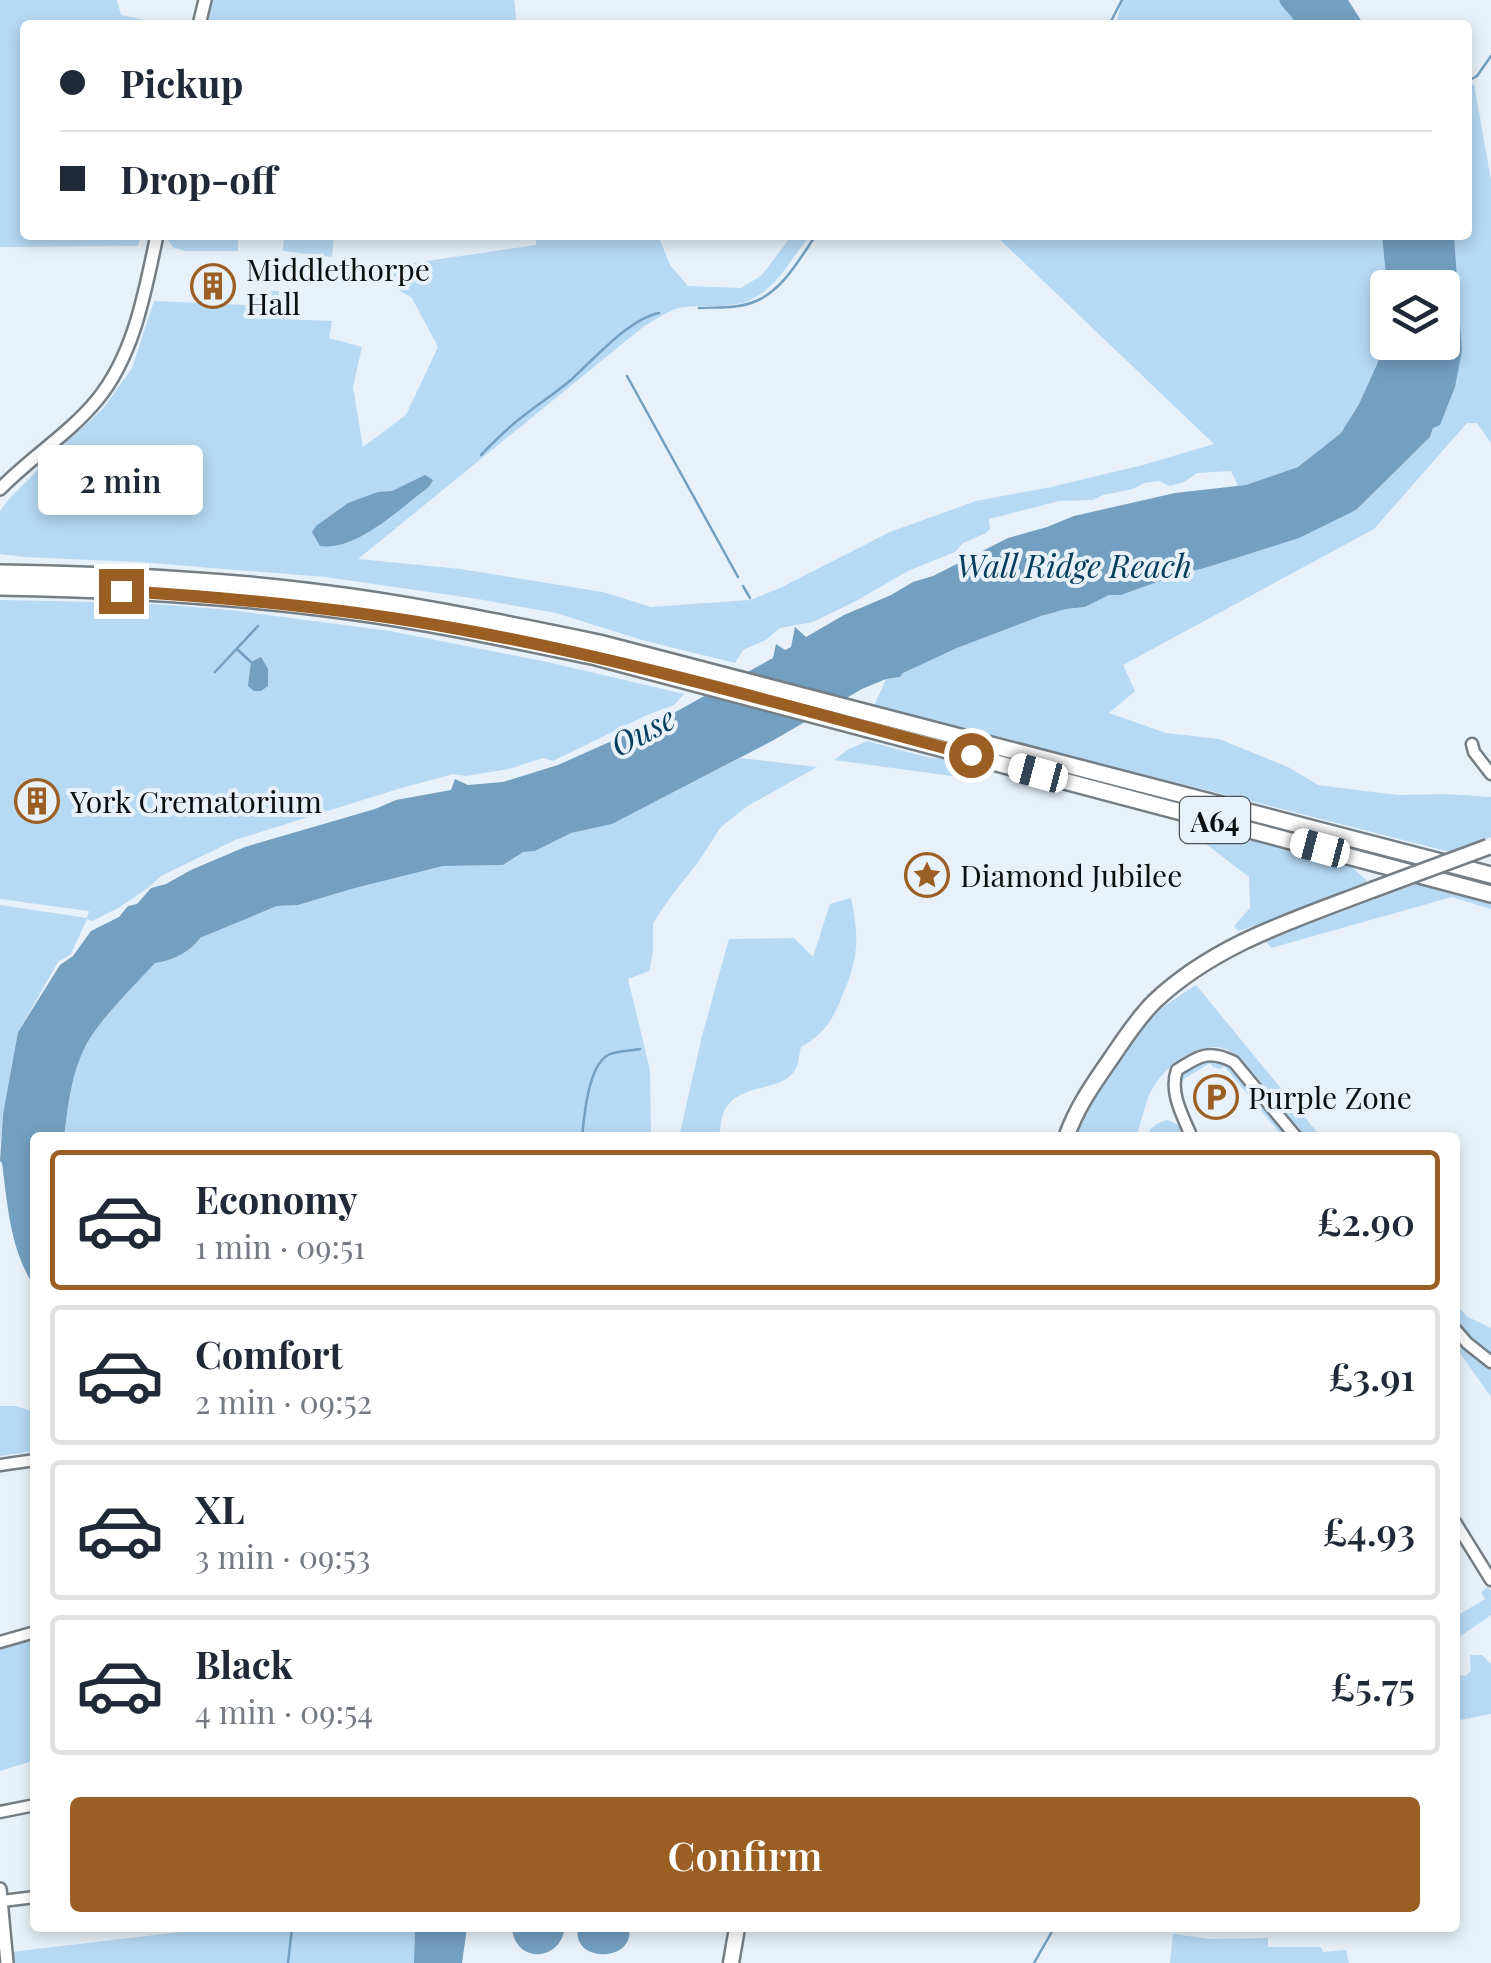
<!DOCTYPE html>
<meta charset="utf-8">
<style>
:root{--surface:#fff;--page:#f2f2f3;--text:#1f2937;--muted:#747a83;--line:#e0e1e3;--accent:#9c5f23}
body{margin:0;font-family:"Playfair Display",serif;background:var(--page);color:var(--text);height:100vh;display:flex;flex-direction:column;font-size:38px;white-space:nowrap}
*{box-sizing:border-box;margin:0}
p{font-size:32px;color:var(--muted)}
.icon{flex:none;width:55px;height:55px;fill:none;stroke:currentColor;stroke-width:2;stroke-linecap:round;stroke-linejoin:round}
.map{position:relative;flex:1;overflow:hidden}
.sheet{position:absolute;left:30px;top:1132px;width:1430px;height:800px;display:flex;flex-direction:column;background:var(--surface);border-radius:10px;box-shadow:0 5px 15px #0003}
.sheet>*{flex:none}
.top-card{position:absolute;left:20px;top:20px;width:1452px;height:220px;border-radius:10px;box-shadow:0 5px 15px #0003;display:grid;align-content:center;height:220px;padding:0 40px;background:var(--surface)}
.tools{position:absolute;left:1370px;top:270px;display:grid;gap:20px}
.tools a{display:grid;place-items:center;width:90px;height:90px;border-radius:10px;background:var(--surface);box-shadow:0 5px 15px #0003;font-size:50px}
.end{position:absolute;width:45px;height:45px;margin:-22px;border:12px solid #9c5f23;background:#fff;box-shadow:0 0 0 5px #fff}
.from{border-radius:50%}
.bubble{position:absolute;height:70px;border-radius:10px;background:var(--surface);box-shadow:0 5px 15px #0003;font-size:32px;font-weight:600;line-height:70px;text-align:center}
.car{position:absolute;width:30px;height:60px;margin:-30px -15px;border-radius:12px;box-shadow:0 0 8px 2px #0007;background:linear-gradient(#fff 24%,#345 0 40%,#fff 0 76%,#345 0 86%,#fff 0)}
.top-card b{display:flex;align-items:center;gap:35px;height:95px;font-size:38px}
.top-card b+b{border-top:2px solid var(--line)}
.top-card i{width:25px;height:25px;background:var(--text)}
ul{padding:18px 0 0;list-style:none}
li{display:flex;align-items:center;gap:30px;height:140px;margin:0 20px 15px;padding:0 20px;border:5px solid var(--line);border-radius:10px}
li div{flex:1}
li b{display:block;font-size:38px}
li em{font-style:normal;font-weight:600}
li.active{border-color:var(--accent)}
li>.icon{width:90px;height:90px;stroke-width:1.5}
.primary-button{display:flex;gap:20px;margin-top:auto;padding:20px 40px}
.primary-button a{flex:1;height:115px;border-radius:10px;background:var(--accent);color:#fff;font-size:40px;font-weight:600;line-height:115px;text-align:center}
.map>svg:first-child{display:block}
</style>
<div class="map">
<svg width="1491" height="1963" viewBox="0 0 1491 1963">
<rect width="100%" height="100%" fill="#e8f1f9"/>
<g fill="#b6d9f4">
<path d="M0,0h117l4,15 47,10h-143v210h116l-3,11 -138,1z"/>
<path d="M212,0h302l3,25h-311z"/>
<path d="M1122,0h157c3,9 13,15 18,25h-181z"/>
<path d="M1474,84l17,96v263l-14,-20h-10l-93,106 -251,136 12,26 -26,22 57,20 53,6 69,28 30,18 79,10 49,-1 45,3v40l-41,15 -227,-58 -224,-53 -125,-35 12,-27 14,-2 3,-4 54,-25 84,-32 25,-7 19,-2 24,-12h12l50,-18 37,-10 148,-57 74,-73 32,-87 -8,-115h14v-148z"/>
<path d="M238,235v16h-52l-12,-3 -9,-12z"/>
<path d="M284,235h50l-2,22 -49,-6z"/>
<path d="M536,235h122l12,30 18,21 53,2 21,-13 30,-40h19c-19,21 -31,49 -57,63 -20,12 -47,6 -69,9 -14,1 -30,13 -42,20l-285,232 102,10 143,23 48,15 99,-7 28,-11 112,-57 86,-31 75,-14 92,-22 71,-21 -219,-209h387l5,51 -1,39 -8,37 -19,42 -18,29 -43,34 -52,18 -8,1 -7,-15 -34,2 -13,9 -14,4 -11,-5 -15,2 -11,6 -30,6 -10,5 -34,1 -70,18 1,10 -4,4 -23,10 -8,9 -47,19 -52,30 -43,21 -33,6 -14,12 -23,10 -8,13 -93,-23 -86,-27 -78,-14 -153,-22 -187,-15 -114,-5 -24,-3v-43l8,-11 46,-47 48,-43 30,-42 22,-67 92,4 1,-14h32l1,28 52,2 -3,17 33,9 -9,40 10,60 43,-32 32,-68 -26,-49 -32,-20 6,-11 150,-22z"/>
<path d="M0,600l141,3 89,7 160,21 162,32 132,31 -10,11 -27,10 -94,46 -10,-3 -34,11 -43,7 -13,-2 -55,15 -163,51 -74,36 -13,12 -28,19 -28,14 -5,-2 -16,35 -13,8 -40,70 -15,82 -3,32v-241l87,13 2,-7 -89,-12z"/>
<path d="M867,741l59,16 26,3v16l-118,-16 15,-11z"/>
<path d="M740,758l77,9 -71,40 -26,21 -21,33 -30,38 -16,24v30l-4,18 -21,8 22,91 1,67 -587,1c4,-32 7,-63 21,-91 13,-26 50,-62 70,-84 16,-2 36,-11 45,-25l77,-32 21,-1 57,-17 88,-22 60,-1 20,-13 12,-1 36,-18 41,-9z"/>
<path d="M1210,826l141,40 17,16 -85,35 -45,14 -4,-5 16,-18 -1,-31 -52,-40z"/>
<path d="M1419,883l72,21v5l-39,-12 -181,51 -6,-8z"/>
<path d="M851,898c9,43 7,61 -10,101 -9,22 -18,36 -40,48 -2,7 -2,17 -6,23 -14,24 -60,11 -72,44 -3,8 -2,16 -5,23h-39l23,-101 27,-97 65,-1 19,19 17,-53z"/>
<path d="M1196,985l125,152h-18c-18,-22 -48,-67 -70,-84 -28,-20 -71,14 -83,40 -6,14 -9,30 -14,44h-59c4,-34 49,-94 74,-119 13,-13 30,-23 45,-33z"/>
<path d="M1206,1060l20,2 9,7 56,68h-8l-59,-71 -4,3 -7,-2 -3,-4 -28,17 -6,9c4,-18 15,-23 30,-29z"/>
<path d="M1167,1120c11,3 14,7 19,17h-40c5,-10 10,-14 21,-17z"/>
<path d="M1455,1304l13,13 23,11v27l-19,-16 -17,-19z"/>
<path d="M1455,1335l12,14 24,20v28l-36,-51z"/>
<path d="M0,1406h15l20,6v39l-35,5z"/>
<path d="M1488,1587l3,3v25l-36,25v-23l30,-18 -4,-7z"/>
<path d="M35,1636v124l-35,11v-124z"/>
<path d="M1470,1655h12l9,9v50l-36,7v-48l10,3 6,-5z"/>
<path d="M198,1928h217l-1,35h-403v-11l186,-22z"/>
<path d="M1173,1934l37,5 58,-1v9h53l2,5 23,-2 3,13h-179z"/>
</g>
<g fill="#739fc0" fill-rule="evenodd">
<path d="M1279,0h69l16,25h-67c-5,-10 -16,-17 -18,-25z"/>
<path d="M1382,235h72l8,115 -7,37 -15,38 -7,3 -3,9 -74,73 -57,28 -91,29 -37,10 -50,18h-12l-24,12 -19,2 -25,7 -84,32 -54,25 -3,4 -14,2 -24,10 -90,52 -160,83 -41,9 -36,18 -12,1 -20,13 -60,1 -88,22 -57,17 -21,1 -77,32c-9,14 -29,23 -45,25 -20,22 -57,58 -70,84 -14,28 -17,59 -21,90l-29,1v150c-25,-39 -27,-80 -33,-125l-2,-2 3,-47 15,-82 42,-67 13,-9 18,-25 28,-14 9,-11 9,-2 14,-16 15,-4 25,-14 54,-23 130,-38 21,-9 55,-10 4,-11 13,6 35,-3 55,-17 112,-50 103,-57 3,-14 9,6 6,-3 4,-20 11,10 38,-22 47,-20 22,-13 20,-6 75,-38 39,-11 27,-11 101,-23 71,-8 52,-18 43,-34 18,-29 19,-42 8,-37 1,-38zM1388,288h54v54h-54z"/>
<path d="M425,475l8,5c-4,9 -9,10 -16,16 -24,19 -64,55 -97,50l-8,-14 4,-6 32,-23 30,-11 14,-1z"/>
<path d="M261,657l7,12v17l-7,5h-7l-6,-5 3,-24z"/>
<path d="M415,1928h52l-5,35h-48z"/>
<path d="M512,1928h53c-6,35 -50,35 -53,0z"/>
<path d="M578,1928h51c6,35 -58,35 -51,0z"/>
</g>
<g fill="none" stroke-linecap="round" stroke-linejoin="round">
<g stroke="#739fc0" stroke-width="2.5">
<path d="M1109,25l13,-25"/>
<path d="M1468,81l9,-5 14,-20"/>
<path d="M699,308c18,-1 40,1 57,-7 27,-11 44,-43 60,-66"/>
<path d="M627,376l111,201"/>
<path d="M481,455c13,-13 26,-27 41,-38 16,-13 34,-24 50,-38 22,-20 57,-60 87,-66"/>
<path d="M743,586l7,12"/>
<path d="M238,650l13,12"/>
<path d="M215,672l43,-46"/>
<path d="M582,1138c2,-21 6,-72 26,-83 8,-4 22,-4 32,-6"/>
<path d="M288,1963l4,-35"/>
<path d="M1034,1963l20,-35"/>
</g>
<g stroke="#757e84" stroke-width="15">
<g id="minor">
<path d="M1472,744l2,8 17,22"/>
<path d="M1192,1138c-9,-22 -23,-45 -15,-68 22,-14 32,-21 57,-8l63,76"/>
<path d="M1455,1329l12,14 24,19"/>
<path d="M0,1465l35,-5"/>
<path d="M1455,1522l36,58"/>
<path d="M0,1642l35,-10"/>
<path d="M0,1812l35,-7"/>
<path d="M2,1901l33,-4"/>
</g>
</g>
<g stroke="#757e84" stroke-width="16">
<g id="tertiary">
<path d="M199,25l6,-25"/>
<path d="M0,489c30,-31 69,-55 97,-89 37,-45 48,-108 60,-165"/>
<path d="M0,1889l7,74"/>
</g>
</g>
<g stroke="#757e84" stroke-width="19">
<g id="secondary">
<path d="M1066,1138c10,-30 28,-55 46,-81 13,-19 25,-38 42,-55 61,-58 140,-82 218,-112"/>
<path d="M731,1963l6,-35"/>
</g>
</g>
<g stroke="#757e84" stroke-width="20">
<g id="trunk">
<path d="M0,573c117,2 235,7 351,24 84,12 166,29 248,46l892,232"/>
<path d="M0,587c116,2 233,8 349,24 83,11 165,29 247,46l895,237"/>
</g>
</g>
<use href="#minor" stroke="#fff" stroke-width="10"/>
<use href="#tertiary" stroke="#fff" stroke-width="11"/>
<use href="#secondary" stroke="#fff" stroke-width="14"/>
<use href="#trunk" stroke="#fff" stroke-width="15"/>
<g stroke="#757e84" stroke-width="19" stroke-linecap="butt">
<path id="secondary-bridge" d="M1372,890l116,-43"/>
</g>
<use href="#secondary-bridge" stroke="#fff" stroke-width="14"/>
</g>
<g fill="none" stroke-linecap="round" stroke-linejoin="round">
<path stroke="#9c5f23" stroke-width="12" d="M121,591c117,7 233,18 348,40 169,31 336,80 502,124"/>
</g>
<defs>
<g id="building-ring" transform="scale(2.25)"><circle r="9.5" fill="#e8f1f9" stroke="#9c5f23" stroke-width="1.5"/><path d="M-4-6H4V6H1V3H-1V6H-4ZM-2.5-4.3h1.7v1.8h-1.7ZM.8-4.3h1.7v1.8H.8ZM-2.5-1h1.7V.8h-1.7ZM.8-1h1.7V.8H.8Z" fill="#9c5f23"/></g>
<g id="sight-ring" transform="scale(2.25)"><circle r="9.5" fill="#e8f1f9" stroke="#9c5f23" stroke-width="1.5"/><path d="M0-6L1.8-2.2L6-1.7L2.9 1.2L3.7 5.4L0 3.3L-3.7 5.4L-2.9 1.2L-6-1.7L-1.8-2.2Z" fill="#9c5f23"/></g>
<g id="parking-ring" transform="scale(2.25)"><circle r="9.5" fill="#e8f1f9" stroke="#9c5f23" stroke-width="1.5"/><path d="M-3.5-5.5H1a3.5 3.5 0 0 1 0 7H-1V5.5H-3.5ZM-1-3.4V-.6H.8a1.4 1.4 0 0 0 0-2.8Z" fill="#9c5f23"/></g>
</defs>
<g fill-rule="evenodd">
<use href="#building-ring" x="213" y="286"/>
<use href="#building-ring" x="37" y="801"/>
<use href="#sight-ring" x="927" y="875"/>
<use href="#parking-ring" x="1216" y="1097"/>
</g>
<g text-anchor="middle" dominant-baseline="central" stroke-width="8" stroke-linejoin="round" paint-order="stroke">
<rect fill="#e8f1f9" stroke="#4d5257" stroke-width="2.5" x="1180" y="797" width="70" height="46" rx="8"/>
<g font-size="28" font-weight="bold" fill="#0b0e11">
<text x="1215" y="820">A64</text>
</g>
<g font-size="30" fill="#0b0e11" stroke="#e8f1f9" text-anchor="start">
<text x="246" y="269">Middlethorpe<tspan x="246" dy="34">Hall</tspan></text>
<text x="70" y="801">York Crematorium</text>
<text x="960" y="875">Diamond Jubilee</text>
<text x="1248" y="1097">Purple Zone</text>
</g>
<g font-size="32" font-style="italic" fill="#043e5f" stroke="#e8f1f9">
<text x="1074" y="564">Wall Ridge Reach</text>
<text transform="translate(642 730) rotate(-28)">Ouse</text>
</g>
</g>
</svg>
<div class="tools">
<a><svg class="icon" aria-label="layers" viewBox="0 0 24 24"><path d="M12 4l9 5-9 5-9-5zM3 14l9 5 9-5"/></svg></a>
</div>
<i class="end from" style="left:971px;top:755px"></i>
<i class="end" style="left:121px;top:591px"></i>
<div class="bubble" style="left:38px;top:445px;width:165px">2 min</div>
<i class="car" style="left:1038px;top:773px;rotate:285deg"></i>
<i class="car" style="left:1320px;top:848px;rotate:285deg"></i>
<div class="top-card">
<b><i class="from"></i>Pickup</b>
<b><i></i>Drop-off</b>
</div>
<section class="sheet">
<ul>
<li class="active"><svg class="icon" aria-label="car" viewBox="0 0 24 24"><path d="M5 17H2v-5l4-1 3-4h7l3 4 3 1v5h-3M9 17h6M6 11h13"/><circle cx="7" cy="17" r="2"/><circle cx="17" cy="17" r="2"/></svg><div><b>Economy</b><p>1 min · 09:51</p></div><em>£2.90</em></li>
<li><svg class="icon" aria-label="car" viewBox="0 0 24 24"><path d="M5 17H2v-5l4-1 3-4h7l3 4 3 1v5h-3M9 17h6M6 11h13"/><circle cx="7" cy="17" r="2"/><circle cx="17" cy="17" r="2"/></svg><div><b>Comfort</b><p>2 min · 09:52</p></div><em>£3.91</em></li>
<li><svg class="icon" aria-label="car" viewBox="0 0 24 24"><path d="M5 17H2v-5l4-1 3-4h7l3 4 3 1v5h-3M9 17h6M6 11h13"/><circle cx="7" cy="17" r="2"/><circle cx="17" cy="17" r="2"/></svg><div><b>XL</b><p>3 min · 09:53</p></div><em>£4.93</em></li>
<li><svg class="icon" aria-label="car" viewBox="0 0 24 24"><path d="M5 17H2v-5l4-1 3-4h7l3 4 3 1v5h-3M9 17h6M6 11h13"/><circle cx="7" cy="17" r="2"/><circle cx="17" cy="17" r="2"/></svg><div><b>Black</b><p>4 min · 09:54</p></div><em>£5.75</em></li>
</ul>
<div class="primary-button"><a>Confirm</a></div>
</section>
</div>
